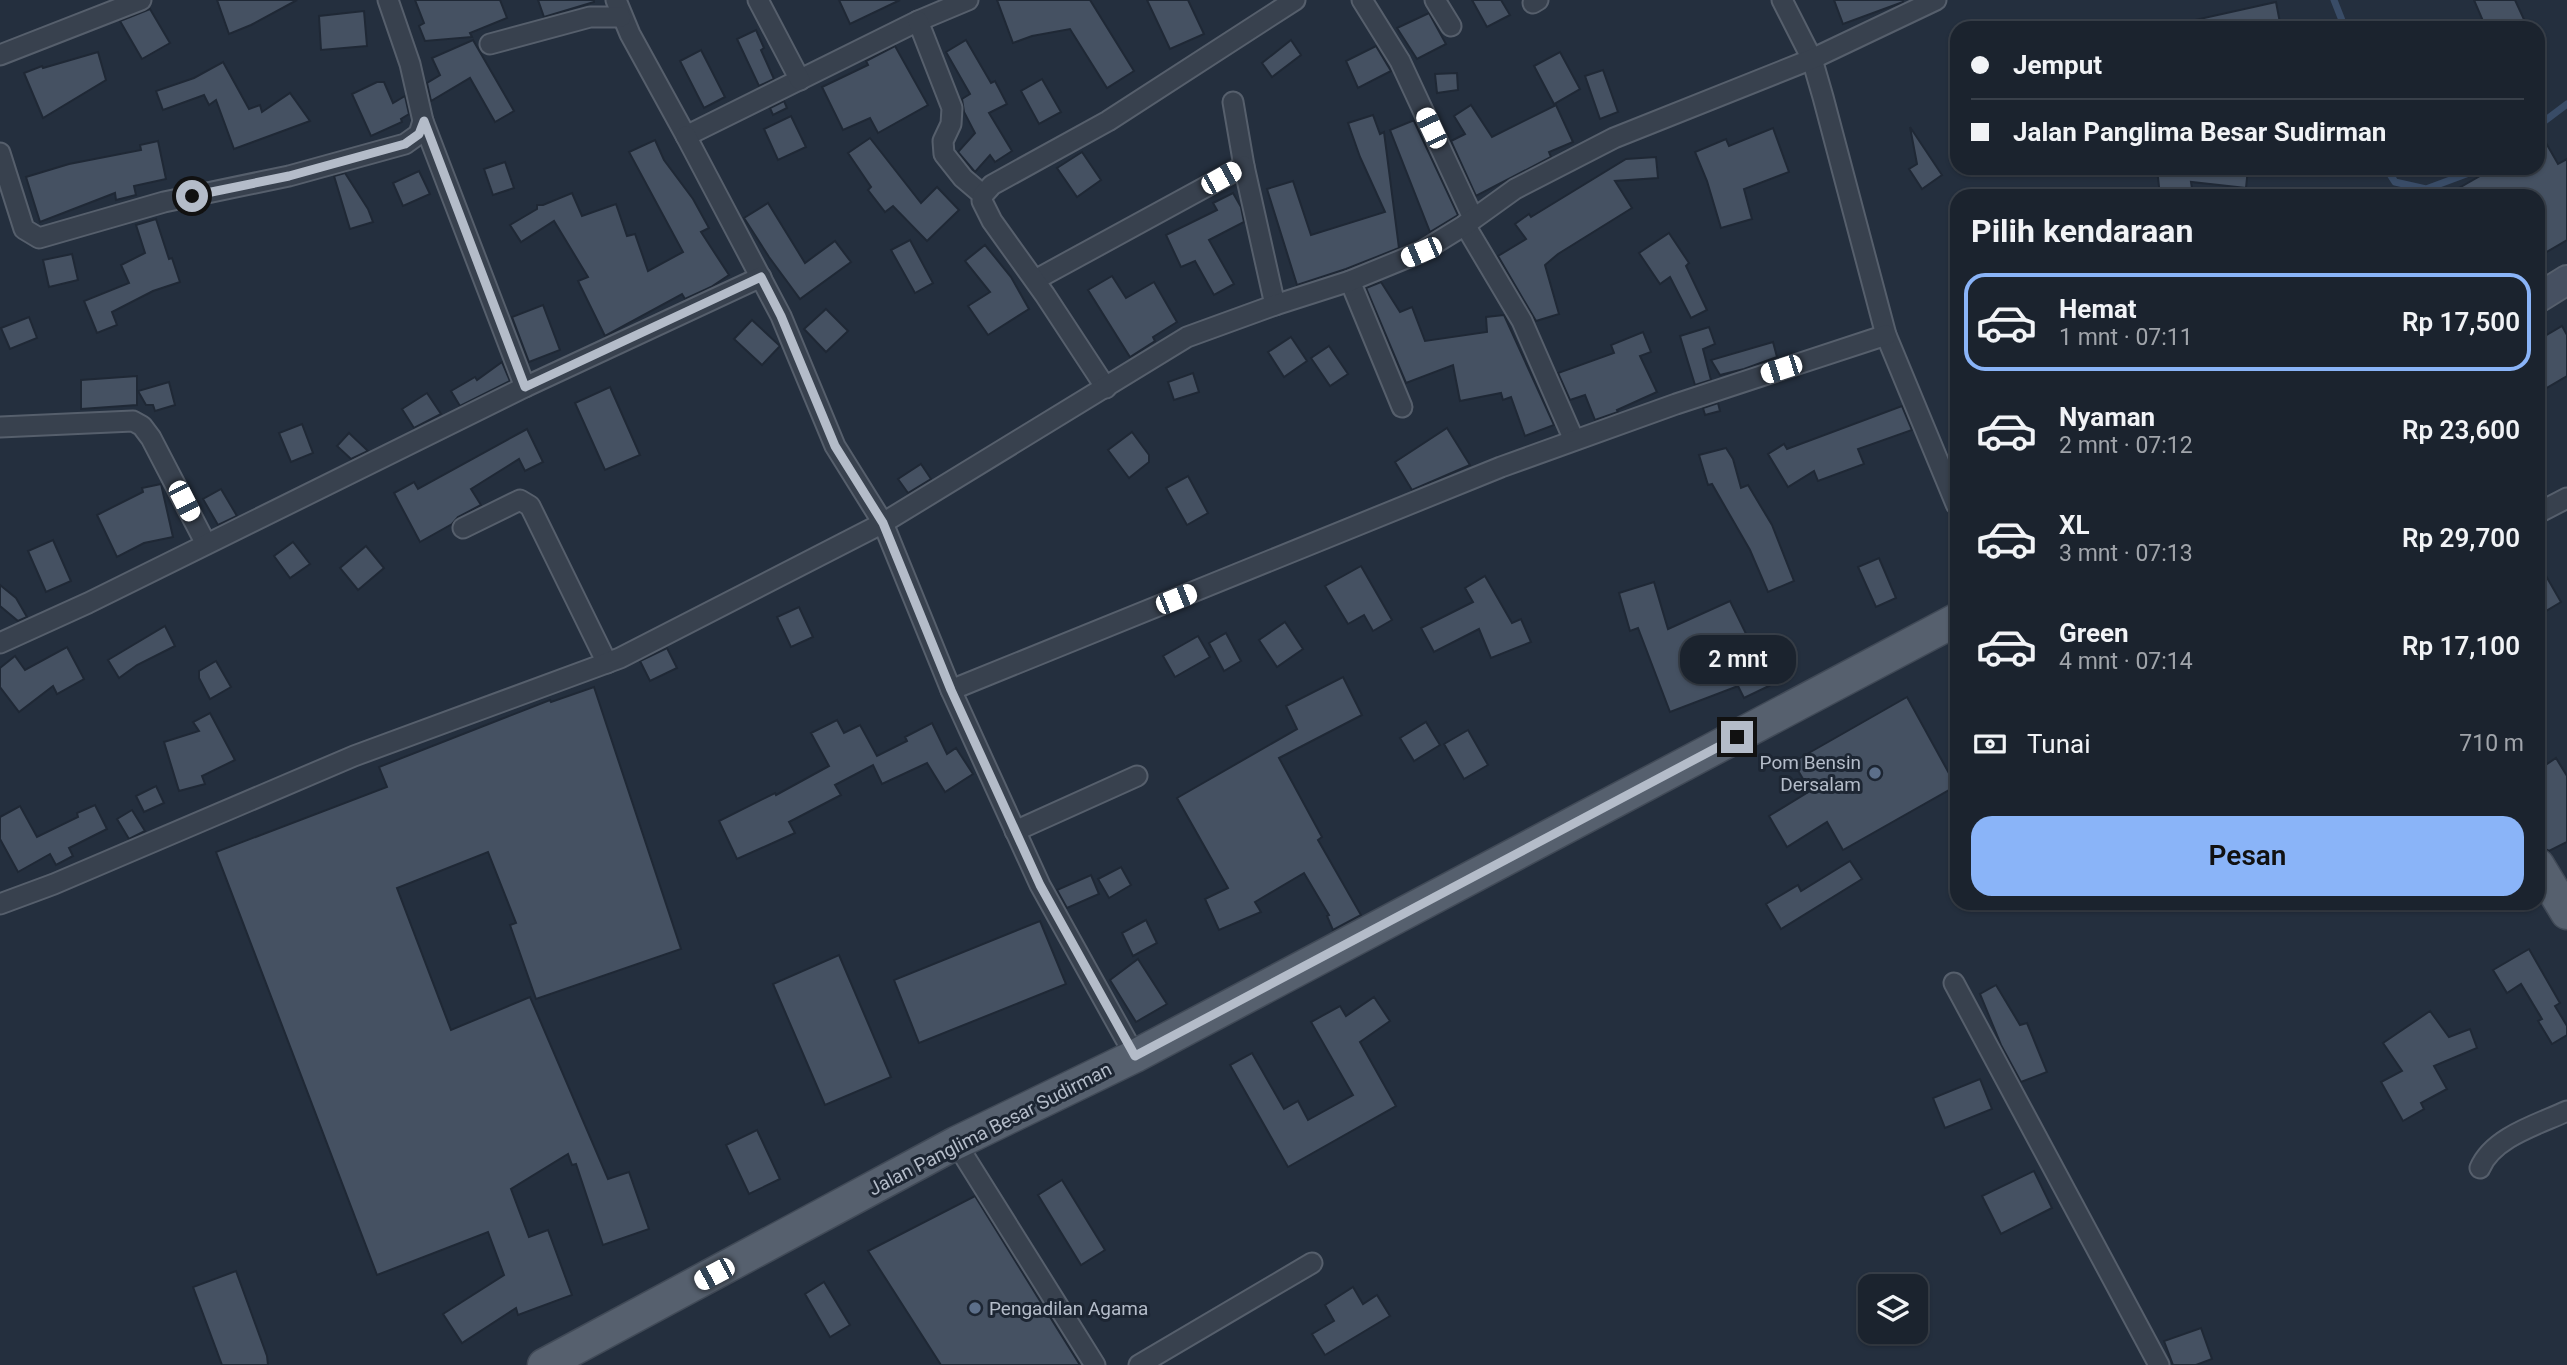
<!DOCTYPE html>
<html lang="id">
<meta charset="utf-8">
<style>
:root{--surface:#1b232e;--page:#242b36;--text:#f1f3f6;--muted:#a0a4aa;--line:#39404a;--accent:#8ab4f8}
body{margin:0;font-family:Roboto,sans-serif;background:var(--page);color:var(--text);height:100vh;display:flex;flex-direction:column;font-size:26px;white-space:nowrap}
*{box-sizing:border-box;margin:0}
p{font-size:23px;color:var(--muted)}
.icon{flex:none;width:38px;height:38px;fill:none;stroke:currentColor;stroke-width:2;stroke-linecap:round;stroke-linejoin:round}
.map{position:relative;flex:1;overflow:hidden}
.side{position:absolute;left:1950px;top:189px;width:595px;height:721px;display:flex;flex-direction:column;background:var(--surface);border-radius:21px;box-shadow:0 2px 5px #0004,0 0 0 2px var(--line)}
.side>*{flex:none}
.banner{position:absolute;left:1950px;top:21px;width:595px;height:154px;border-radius:21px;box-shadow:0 2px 5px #0004,0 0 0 2px var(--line);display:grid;align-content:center;height:154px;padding:0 21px;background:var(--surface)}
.buttons{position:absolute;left:1858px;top:1274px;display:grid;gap:14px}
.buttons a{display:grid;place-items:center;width:70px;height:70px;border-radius:14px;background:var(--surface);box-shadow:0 2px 5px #0004,0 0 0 2px var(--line);font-size:35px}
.end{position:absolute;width:32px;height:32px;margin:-16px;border:9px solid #b4bcc9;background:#111;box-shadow:0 0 0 4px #111}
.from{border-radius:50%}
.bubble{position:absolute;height:49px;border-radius:21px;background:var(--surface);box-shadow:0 2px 5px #0004,0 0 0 2px var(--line);font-size:23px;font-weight:600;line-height:49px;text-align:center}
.car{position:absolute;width:21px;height:42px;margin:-21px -10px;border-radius:9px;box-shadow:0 0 5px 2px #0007;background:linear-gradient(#fff 24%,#345 0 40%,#fff 0 76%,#345 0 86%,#fff 0)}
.banner b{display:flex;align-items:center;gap:24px;height:66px;font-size:26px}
.banner b+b{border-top:2px solid var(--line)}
.banner i{width:18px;height:18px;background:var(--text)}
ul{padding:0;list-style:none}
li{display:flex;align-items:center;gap:21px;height:98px;margin:0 14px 10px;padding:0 7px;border:4px solid transparent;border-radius:21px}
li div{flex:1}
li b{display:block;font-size:26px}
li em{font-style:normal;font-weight:600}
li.current{border-color:var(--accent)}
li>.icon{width:63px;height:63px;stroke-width:1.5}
h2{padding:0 21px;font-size:32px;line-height:84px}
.pay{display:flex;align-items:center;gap:18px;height:77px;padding:0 21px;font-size:26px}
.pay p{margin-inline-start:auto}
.action{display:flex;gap:14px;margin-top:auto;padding:14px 21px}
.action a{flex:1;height:80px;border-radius:21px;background:var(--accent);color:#111;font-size:28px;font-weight:600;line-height:80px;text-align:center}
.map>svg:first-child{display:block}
</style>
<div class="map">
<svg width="2567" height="1365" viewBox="0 0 2567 1365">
<rect width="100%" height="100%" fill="#242f3e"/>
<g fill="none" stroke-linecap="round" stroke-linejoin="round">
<g stroke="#394c67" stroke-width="7">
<path d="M2334,0l11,28"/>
<path d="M2538,126l29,-22"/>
<path d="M2386,168l9,14 31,7 43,-16 8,-5"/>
</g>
</g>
<g fill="#455162" stroke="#1f2835" stroke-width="2">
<path d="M217,0h80l-46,25 -22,9z"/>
<path d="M415,0h85l7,18 -37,15 2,4 -47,4 -6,-15 5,-3z"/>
<path d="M538,0h56v2l-50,15z"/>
<path d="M839,0h61l-50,24z"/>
<path d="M997,0h93l44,71 -27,17 -37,-59 -38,7 -19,7z"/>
<path d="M1147,0h41l16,34 -34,15z"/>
<path d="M1472,0h29l9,15 -23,12z"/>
<path d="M1834,0h69v2l-60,22z"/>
<path d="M2474,0h41l13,28h-42z"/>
<path d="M2276,2l5,26h-85l-1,-8z"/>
<path d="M150,9l20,34 -28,16 -22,-38z"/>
<path d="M364,11l3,35 -46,4 -2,-34z"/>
<path d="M1429,13l17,31 -29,15 -20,-31z"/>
<path d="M756,30l8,18 -3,2 13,29 -15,7 -22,-47z"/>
<path d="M473,40l41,71 -19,11 -25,-44 -39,23 -4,-18 13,-8 -8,-17z"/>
<path d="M966,40l25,43 4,-2 12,23 -18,9 23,38 -17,11 -5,-7 -15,17 -17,-20 17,-19 -11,-21 -2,-13 8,-5 -24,-42z"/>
<path d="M1291,40l10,15 -29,22 -10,-14z"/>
<path d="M895,46l33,59 -50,28 -8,-15 -27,12 -21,-43 46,-22 -2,-4z"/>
<path d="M1376,46l15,25 -33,17 -12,-27z"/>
<path d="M701,50l24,47 -21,11 -24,-47z"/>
<path d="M98,52l8,28 -63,38 -19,-45 18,-7 1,2z"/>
<path d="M1560,52l20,37 -26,15 -20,-38z"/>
<path d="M223,62l26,47 11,-4 2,7 28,-19 20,28 -76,28 -18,-49 -7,5 -5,-10 -41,15 -7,-19 38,-13z"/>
<path d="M1603,70l15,42 -18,7 -15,-43z"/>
<path d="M1457,73l1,17 -21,3 -2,-19z"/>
<path d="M1042,79l19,33 -22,12 -18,-33z"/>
<path d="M377,82h7l9,21 12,-7 4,18 -8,5 1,3 -31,14 -19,-42z"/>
<path d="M784,101l3,7 -14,7 -3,-7z"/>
<path d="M1471,105l21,32 64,-32 17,37 -24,10 2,5 -75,39 -25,-55 14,-7 -11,-18z"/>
<path d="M1373,115l7,19 4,-2 15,116 -53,21 -49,16 -30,-96 26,-8 18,54 74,-23 -25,-55 -12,-34z"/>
<path d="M791,116l15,31 -28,13 -14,-31z"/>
<path d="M1412,121h2l44,94 -28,17 -40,-102z"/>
<path d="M1910,127l32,48 -20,14 -13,-20 8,-5z"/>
<path d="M1773,128l16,44 -45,17 8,30 -31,9 -14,-47 -12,-29 31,-13 3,7z"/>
<path d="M2538,129l20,35 9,-5v81l-29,17v-61h-93l49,-28h44z"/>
<path d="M870,138l51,65 16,-16 22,23 -32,31 -34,-35 -8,6 -17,-22 3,-3 -23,-34z"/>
<path d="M655,140l9,20 29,39 16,29 -8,4 28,43 -18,12 -26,12 -3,-5 -77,42 -27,-55 10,-4 -34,-56 -33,21 -11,-17 27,-16v-4h6l29,-12 10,23 34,-12 11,32 8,-2 13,37 35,-19 -54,-100z"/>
<path d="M158,141l8,38 -32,7 2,9 -20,5 -1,-7 -75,29 -14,-45 43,-13 72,-14 -1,-5z"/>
<path d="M1082,152l19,28 -24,17 -20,-29z"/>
<path d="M1656,157l2,21 -43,3 17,27 -74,46 -13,11 14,49 -23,7 -38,-65 28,-17 -11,-15 14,-10 2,3 95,-58z"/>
<path d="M505,162l9,26 -21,7 -9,-26z"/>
<path d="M2157,168h91l-2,20 -55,-6 2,13 -33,1z"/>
<path d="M419,171l11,23 -27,12 -10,-23z"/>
<path d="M345,173l23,36 5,13 -23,7 -16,-53z"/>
<path d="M1233,193l8,14 3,15 -35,18 25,44 -20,11 -19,-34 -14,6 -15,-32 51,-25 -4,-7z"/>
<path d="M768,203l37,60 30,-22 16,21 -51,37 -31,-42 -25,-39z"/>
<path d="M156,219l13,40 3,-1 8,24 -27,9 -41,21 5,13 -20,8 -13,-32 45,-18 -8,-18 24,-12 -9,-28z"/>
<path d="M1669,233l20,30 -3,3 21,44 -16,8 -21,-41 -10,7 -21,-31z"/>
<path d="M910,240l23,43 -18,10 -24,-43z"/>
<path d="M985,245l26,32 18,32 -41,26 -20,-29 22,-14 -25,-31z"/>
<path d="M72,254l6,26 -29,7 -6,-27z"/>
<path d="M1112,276l14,22 28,-16 23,40 -24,15 2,4 -25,16 -42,-67z"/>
<path d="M1381,282l19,30 12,-5 13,34 62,-9 -1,-15 18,-2 50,110 -29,11 -14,-39 -8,3 -2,-7 -41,8 -7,-36 -47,18 -40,-95z"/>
<path d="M543,305l17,45 -31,12 -17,-45z"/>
<path d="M826,309l22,22 -22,21 -22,-23z"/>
<path d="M29,317l8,21 -27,11 -9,-21z"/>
<path d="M752,320l28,26 -18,19 -28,-26z"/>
<path d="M2562,326l5,9v41l-29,17v-53z"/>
<path d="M1709,327l6,17 -12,5 8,31 -16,5 -15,-49z"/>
<path d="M1643,332l8,20 -11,4 17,36 -40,18 1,2 -23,8 -10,-25 -15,5 -12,-27 56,-20 -3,-8z"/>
<path d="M1291,337l16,24 -23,16 -16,-25z"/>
<path d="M1773,342l4,15 -33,12 -24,6 -9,-15z"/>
<path d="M1329,346l19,28 -18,12 -19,-28z"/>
<path d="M502,362l8,19 -50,25 -9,-15 24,-14 2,3z"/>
<path d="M1193,373l6,19 -25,8 -6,-18z"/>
<path d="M137,376v29l-56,4v-29z"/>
<path d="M169,382l6,23 -20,6 -2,-6h-7l-8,-14z"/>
<path d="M610,387l30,68 -35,15 -30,-67z"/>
<path d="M427,393l14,21 -27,14 -12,-19z"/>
<path d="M1718,403l2,8 -15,4 -2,-7z"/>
<path d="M1902,406l10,24 -54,19 6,15 -46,17 -4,-10 -26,16 -20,-33 16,-10 3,5z"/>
<path d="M302,424l11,29 -22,9 -12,-29z"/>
<path d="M1447,428l23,37 -58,25 -17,-28z"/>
<path d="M527,429l16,33 -18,9 -6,-12 -48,30 10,16 -23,12 -6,7 -32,18 -26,-49 20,-11 4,7z"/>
<path d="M1132,432l17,23v7l-20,16 -21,-28z"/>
<path d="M349,433l19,18 -17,8 -14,-13z"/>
<path d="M1726,448l7,11 8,29 7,-3 24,40 22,56 -26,11 -18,-42 -38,-66 -4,1 -9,-30z"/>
<path d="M921,464l10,15 -23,14 -10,-14z"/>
<path d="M1188,476l20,37 -21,12 -21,-37z"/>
<path d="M161,484l12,53 -29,6 -27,14 -20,-42 46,-23 -1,-4z"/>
<path d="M221,489l16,27 -19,9 -15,-26z"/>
<path d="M53,540l18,41 -25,11 -18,-41z"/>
<path d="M293,542l17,22 -20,14 -16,-22z"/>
<path d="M366,546l18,22 -26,22 -18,-22z"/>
<path d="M1879,558l17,40 -20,9 -18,-40z"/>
<path d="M2538,562l23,40 -23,14z"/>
<path d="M1361,566l31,54 -19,11 -9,-16 -16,9 -23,-38z"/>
<path d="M1485,576l27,47 9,-4 10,23 -40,16 -12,-29 -45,23 -13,-24 52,-26 -8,-14z"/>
<path d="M1654,582l14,47 62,-28 41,84 -27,13 -6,-12 -68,26 -32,-84 -8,3 -11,-38z"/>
<path d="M0,585l16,13 11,19 -9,4 -18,-15z"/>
<path d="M799,607l14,30 -22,10 -14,-30z"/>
<path d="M1285,622l18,27 -26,18 -18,-27z"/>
<path d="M165,626l10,20 -38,19 -18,13 -11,-18z"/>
<path d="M1226,633l15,28 -17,10 -15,-28z"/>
<path d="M1198,636l12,21 -35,20 -12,-21z"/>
<path d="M67,647l17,32 -27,15 -4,-8 -34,26 -19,-25v-19l15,-12 10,14z"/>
<path d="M667,648l10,20 -27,13 -10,-20z"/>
<path d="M216,661l15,26 -21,12 -11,-21v-7z"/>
<path d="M1343,677l19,38 -83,43 43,79 -4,3 43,75 -28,15 -6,-14 2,-1 -25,-42 -49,29 6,10 -42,18 -14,-31 23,-11 -51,-90 120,-69 -11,-23z"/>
<path d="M594,687l87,262 -145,50 -26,-74 6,-2 -28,-71 -91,36 54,142 79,-33 78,182 21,-7 20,57 -46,16 -27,-81 -4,1 -4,-11 -57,35 18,48 19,-7 24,65 -54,20 -2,-7 -54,35 -19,-29 61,-39 -16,-43 -111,43 -161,-423 171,-65 -8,-20 171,-67 1,2z"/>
<path d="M1907,697l49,89 -113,64 -16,-28 -40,25 -18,-31 41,-25 -17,-29z"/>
<path d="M210,713l25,47 -33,16 3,8 -26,7 -15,-49 35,-11 -6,-9z"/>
<path d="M837,720l7,13 16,-8 17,31 30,-15 -2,-4 27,-14 15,31 9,-6 17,26 -28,18 -18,-29 -45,21 -9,-19 -38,20 6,10 -52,27 6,11 -58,26 -18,-38 56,-28 1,2 53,-29 -18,-33z"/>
<path d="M1426,722l14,23 -26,16 -14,-23z"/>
<path d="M1468,730l20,35 -24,14 -20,-35z"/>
<path d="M2556,758l11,18v66l-18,9 -6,-3 -5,-10v-68z"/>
<path d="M156,786l8,17 -20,9 -8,-16z"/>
<path d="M95,805l12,24 -38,19 4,8 -17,9 -6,-11 -32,18 -18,-33v-22l20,-11 17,31 41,-20 -1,-4z"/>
<path d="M132,810l13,21 -16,8 -12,-20z"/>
<path d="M1850,861l12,18 -81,50 -15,-25 32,-19 3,6z"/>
<path d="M1121,867l10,18 -22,13 -11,-19z"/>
<path d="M1091,875l8,19 -32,14 -10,-18z"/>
<path d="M1146,920l11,23 -24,13 -11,-23z"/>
<path d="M1040,921l26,63 -147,59 -25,-63z"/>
<path d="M2529,949l31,54 -5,3 12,20v9l-15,9 -14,-23 4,-2 -21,-35 -14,9 -14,-23z"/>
<path d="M839,955l52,122 -66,28 -52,-121z"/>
<path d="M1138,959l29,45 -31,18 -26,-42z"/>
<path d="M1996,985l24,40 7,-2 20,49 -26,10 -20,-37 -21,-51z"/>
<path d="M1374,997l16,24 -30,21 36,64 -108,61 -58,-102 22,-12 32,56 14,-8 10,19 45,-25 -42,-73 29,-16 6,10z"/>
<path d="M2430,1011l19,26 21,-8 7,19 -43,18 13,23 -26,14 3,6 -21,12 -22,-39 21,-11 -19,-28z"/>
<path d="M1980,1079l12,30 -47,19 -12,-30z"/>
<path d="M757,1130l23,49 -31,15 -23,-49z"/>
<path d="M2034,1171l18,37 -51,26 -19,-38z"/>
<path d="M1062,1180l43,70 -24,15 -43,-70z"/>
<path d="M975,1196l80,129 25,40h-139l-73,-114z"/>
<path d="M236,1271l31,85 1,9h-46l-29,-78z"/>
<path d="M824,1282l26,43 -20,12 -25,-43z"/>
<path d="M1353,1287l10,17 14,-9 13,21 -65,39 -13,-21 22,-13 -9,-16z"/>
<path d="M2201,1328l11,31 -16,6h-23l-9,-24z"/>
</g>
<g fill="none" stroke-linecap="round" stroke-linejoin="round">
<g stroke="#565f6c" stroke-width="23">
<g id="minor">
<path d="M616,0l14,34 56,102 232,-115 50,-21"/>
<path d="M758,0l42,80"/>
<path d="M1362,0l38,61 73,157"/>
<path d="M1435,0l16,26"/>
<path d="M1782,0l30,59 11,38 63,238 70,169"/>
<path d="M1533,3l5,-3"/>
<path d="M918,21l34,87 -1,16 -8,17 1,13 19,24 20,17"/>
<path d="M490,44l100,-27h31"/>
<path d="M0,55l141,-55"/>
<path d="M1233,102l11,64 31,139"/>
<path d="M423,121l102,266"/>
<path d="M686,136l95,180 54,130 48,77 68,167 89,195 95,171"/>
<path d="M0,153l24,76 15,9 125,-36 125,-26 116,-32 14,-10 4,-13 -13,-57 -22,-64"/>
<path d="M1465,225l57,96 52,119"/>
<path d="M1035,280l209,-114"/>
<path d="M1350,281l52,126"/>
<path d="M1106,388l-61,-93 -53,-74 -10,-20 1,-6 9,-10 116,-64 187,-121"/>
<path d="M0,427l133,-6 9,5 9,12 55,106"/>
<path d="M2538,513l29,-15"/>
<path d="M463,528l57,-28 10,6 77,157"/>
<path d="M0,643l88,-40 437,-216 236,-110"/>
<path d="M951,690l550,-223 175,-63 210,-69"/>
<path d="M1015,831l122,-55"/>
<path d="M0,904l54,-20 300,-128 266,-98 263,-135 304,-186 88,-32 75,-24 71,-29 44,-27 50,-36 99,-51 198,-79 124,-59"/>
<path d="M1954,983l205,382"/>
<path d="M956,1143l139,222"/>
<path d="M2480,1168c13,-31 59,-44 87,-57"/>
<path d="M1139,1365l173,-102"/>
</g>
</g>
<g stroke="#565f6c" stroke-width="32">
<path id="secondary" d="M2538,298l29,-18"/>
</g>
<g stroke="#414a57" stroke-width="35">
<g id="primary">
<path d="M2538,865l29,48"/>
<path d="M544,1365l412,-222 179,-87 821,-436"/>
</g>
</g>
<use href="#minor" stroke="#38414e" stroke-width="19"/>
<use href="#secondary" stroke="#465061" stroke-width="28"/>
<use href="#primary" stroke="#56606e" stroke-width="32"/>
</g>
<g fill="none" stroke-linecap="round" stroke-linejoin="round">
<path stroke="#b4bcc9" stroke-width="9" d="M192,196l97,-20 116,-32 14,-10 5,-13 101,266 236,-110 20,39 54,130 48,77 68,167 89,195 95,171 602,-319"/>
</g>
<g fill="#5c6f8a" stroke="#1d2633" stroke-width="2.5">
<circle cx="1875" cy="773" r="7"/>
<circle cx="975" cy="1308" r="7"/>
</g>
<g text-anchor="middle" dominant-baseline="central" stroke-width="6" stroke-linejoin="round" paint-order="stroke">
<g font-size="19" fill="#b4bcc9" stroke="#1d2633" text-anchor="end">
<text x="1861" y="762">Pom Bensin<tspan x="1861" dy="22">Dersalam</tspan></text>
<text x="989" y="1308" text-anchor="start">Pengadilan Agama</text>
</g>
<g font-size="19" fill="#b4bcc9" stroke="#1d2633">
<text transform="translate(990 1129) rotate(-27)">Jalan Panglima Besar Sudirman</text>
</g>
</g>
</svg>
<div class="buttons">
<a><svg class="icon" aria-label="layers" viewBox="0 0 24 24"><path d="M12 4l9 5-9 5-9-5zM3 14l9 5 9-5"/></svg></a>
</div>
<i class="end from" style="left:192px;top:196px"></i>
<i class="end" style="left:1737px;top:737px"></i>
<div class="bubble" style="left:1680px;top:635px;width:116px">2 mnt</div>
<i class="car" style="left:1431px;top:128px;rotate:335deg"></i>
<i class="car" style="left:1221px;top:178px;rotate:61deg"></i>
<i class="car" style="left:1421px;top:252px;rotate:247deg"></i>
<i class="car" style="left:1781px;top:369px;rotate:252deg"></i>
<i class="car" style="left:184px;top:501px;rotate:153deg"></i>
<i class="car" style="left:1176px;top:599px;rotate:68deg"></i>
<i class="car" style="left:714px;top:1274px;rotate:242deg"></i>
<div class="banner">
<b><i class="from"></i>Jemput</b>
<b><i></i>Jalan Panglima Besar Sudirman</b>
</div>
<section class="side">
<h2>Pilih kendaraan</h2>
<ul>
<li class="current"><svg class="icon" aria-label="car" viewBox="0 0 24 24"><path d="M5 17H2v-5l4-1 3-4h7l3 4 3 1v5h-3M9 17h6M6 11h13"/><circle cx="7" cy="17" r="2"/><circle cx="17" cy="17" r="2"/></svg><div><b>Hemat</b><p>1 mnt · 07:11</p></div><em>Rp 17,500</em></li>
<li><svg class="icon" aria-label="car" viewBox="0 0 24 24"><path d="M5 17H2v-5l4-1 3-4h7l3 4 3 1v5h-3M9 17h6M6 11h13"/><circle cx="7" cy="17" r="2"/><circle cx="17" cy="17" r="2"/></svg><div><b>Nyaman</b><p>2 mnt · 07:12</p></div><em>Rp 23,600</em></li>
<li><svg class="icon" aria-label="car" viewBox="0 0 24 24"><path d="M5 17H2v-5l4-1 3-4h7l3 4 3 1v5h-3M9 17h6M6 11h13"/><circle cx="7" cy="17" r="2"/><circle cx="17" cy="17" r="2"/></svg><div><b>XL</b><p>3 mnt · 07:13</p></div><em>Rp 29,700</em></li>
<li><svg class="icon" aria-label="car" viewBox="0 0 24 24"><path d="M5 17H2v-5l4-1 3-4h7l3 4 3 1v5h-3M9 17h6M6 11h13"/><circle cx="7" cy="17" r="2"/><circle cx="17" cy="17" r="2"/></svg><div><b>Green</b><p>4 mnt · 07:14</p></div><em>Rp 17,100</em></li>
</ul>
<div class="pay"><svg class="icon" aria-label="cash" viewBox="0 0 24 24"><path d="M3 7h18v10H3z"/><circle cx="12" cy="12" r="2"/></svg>Tunai<p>710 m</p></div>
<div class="action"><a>Pesan</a></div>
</section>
</div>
